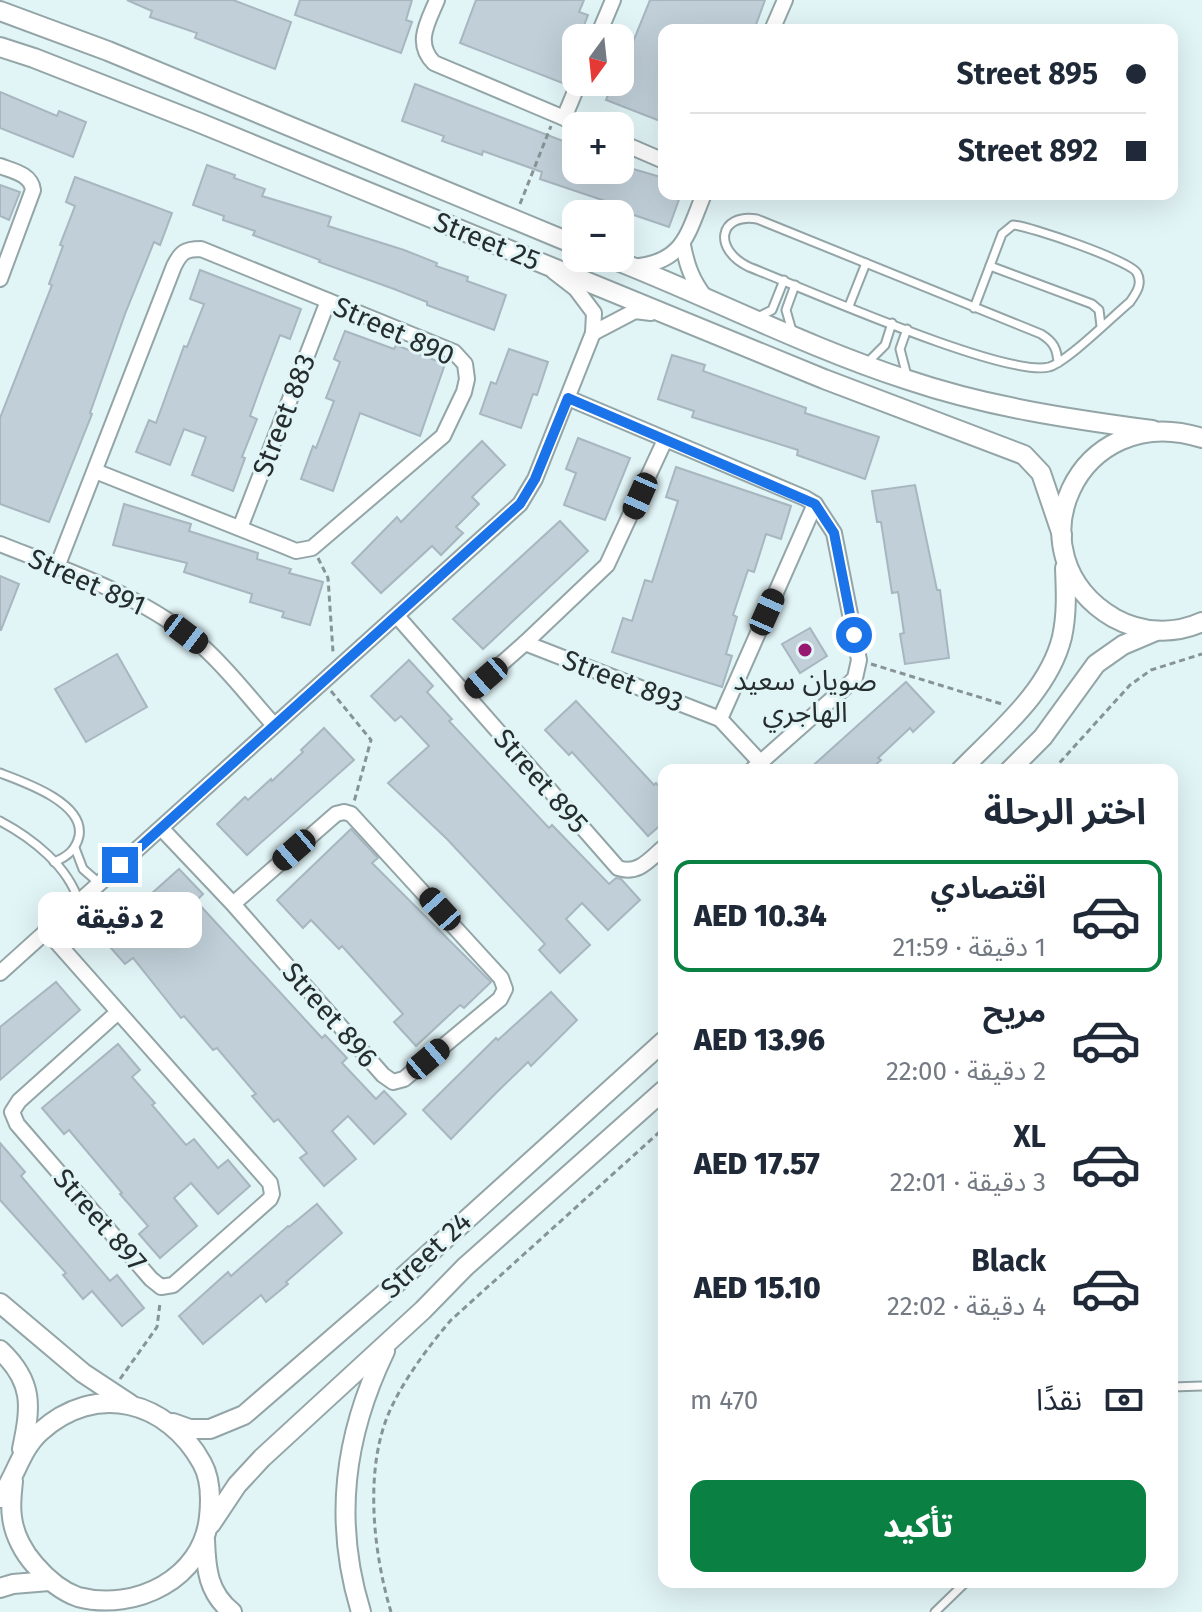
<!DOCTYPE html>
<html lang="ar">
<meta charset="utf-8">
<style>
:root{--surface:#fff;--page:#f6f6f7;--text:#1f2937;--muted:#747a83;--line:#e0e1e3;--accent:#0b8043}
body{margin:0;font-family:"Fira Sans","Noto Sans Arabic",sans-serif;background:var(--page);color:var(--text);direction:rtl;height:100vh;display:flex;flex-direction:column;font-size:30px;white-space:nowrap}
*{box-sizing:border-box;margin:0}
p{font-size:26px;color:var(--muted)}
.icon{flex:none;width:44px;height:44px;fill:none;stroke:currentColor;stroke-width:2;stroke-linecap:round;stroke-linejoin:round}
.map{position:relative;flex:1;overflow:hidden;direction:ltr}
.panel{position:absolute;left:658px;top:764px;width:520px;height:824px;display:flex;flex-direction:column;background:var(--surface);border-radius:16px;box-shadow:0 8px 32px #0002;direction:rtl}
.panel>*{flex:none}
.top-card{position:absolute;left:658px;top:24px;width:520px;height:176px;border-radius:16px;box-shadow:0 8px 32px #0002;direction:rtl;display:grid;align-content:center;height:176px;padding:0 32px;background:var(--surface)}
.needle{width:52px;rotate:195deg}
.controls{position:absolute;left:562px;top:24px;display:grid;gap:16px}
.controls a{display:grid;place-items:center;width:72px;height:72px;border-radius:16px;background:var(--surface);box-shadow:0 8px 32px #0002;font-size:40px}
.end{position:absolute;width:36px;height:36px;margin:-18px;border:10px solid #1a73e8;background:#fff;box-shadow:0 0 0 4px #fff}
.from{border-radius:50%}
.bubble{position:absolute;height:56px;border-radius:16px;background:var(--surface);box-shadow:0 8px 32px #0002;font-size:26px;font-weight:800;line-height:56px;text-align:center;direction:rtl}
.car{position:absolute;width:24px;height:48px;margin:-24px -12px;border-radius:10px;box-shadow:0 0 6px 2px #0007;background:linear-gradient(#222 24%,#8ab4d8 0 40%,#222 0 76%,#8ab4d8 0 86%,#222 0)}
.top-card b{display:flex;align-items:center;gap:28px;height:76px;font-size:30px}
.top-card b+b{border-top:2px solid var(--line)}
.top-card i{width:20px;height:20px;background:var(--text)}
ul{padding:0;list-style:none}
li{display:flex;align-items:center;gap:24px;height:112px;margin:0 16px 12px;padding:0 16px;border:4px solid transparent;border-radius:16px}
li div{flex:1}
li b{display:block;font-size:30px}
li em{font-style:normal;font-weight:800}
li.on{border-color:var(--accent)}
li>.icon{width:72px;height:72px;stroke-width:1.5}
h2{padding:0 32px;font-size:36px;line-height:96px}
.pay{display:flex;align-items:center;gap:20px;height:88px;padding:0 32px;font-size:30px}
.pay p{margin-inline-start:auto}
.primary-button{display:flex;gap:16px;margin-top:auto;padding:16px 32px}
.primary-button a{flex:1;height:92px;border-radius:16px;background:var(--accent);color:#fff;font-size:32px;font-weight:800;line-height:92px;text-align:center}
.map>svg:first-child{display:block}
</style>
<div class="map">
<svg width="1202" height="1612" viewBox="0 0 1202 1612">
<rect width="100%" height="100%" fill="#e1f4f6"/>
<g fill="#c0cfd8" stroke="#a8b6bf" stroke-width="2">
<path d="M127,0h106l58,22 -16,47 -80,-31 2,-5 -47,-16 2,-6z"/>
<path d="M300,0h112l-6,20 6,2 -11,31 -106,-38z"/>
<path d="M476,0h108l-5,12 9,3 -9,23h-3v17l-11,29 -105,-41z"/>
<path d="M650,0h115l-11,30h-90v81l-4,10 -54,-21 7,-18h7v-8z"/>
<path d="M415,84l161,62v24h44v-5l44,13v16h17l-12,33 -38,-13 1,-4 -92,-31 2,-7 -59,-21 -1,4 -40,-14 2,-5 -42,-15z"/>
<path d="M0,92l57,24 2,-5 27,11 -13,35 -73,-29z"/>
<path d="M207,165l28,10 -1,3 31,11 -3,7 69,21 -3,9 76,24 33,13 -1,3 32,11 -1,4 39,14 -12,35 -67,-25v-3l-33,-13 -75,-27 1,-2 -67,-25 2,-4 -32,-11 1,-4 -31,-11z"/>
<path d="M75,177l97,36 -12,32 -6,-3 -29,72 -35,99 2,1 -43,108 -49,-18v-86l52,-133 -3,-1 14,-38 -3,-1 15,-39 -9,-4z"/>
<path d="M0,185l20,7 -11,28 -9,-4z"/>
<path d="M200,270l101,39 -11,30 -10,-4 -16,42 -14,39 7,3 -15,38 3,1 -12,33 -41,-16 14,-38 -22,-8 -14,36 -34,-13 13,-32 7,3 28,-77 3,1 17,-43 -14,-5z"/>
<path d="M345,331l49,18 2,-4 49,19 -25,72 -60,-23 -27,78 -32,-12 12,-33 3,2 18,-47 -8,-3 14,-36 -6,-3z"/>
<path d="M509,349l39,13 -11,33 -4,-1 -12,34 -41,-14 11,-32 5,2z"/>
<path d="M672,355l33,10 -2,6 103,37 -1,5 74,24 -14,42 -68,-24 1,-5 -106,-33 2,-6 -36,-12z"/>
<path d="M578,438l52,20 -25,62 -41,-15 12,-32 -10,-4z"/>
<path d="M482,441l23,24 -33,32 7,7 -23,23 7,6 -22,22 -9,-9 -51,47 -29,-30 45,-46 4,5z"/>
<path d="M676,467l115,39 -10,33 -15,-5 -12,38 -6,-2 -15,45 4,2 -11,37 6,2 -10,31 -110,-35 11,-34 9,3 13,-41 7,2 26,-81 -12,-4z"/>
<path d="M915,485l22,105h3l9,68 -44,6 -5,-30 4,-1 -6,-41 -6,1 -11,-71h-4l-5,-31z"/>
<path d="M124,504l67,20 -2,7 69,22 -1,6 34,10 -2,4 34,9 -13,43 -28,-8 2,-5 -34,-10 2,-8 -68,-22 3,-9 -74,-18z"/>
<path d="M560,521l28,30 -105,98 -30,-30z"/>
<path d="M0,576l19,8 -18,46h-1z"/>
<path d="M810,628l17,28 -27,17 -18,-29z"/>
<path d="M117,654l30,53 -61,35 -31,-53z"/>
<path d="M409,660l24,26 -6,6 25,27 -3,2 100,107 3,-3 57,59 7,-6 5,1 19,21 -32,30 -26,-27 -16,16 24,26 -30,28 -21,-23 6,-6 -98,-105 -59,-56 41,-37 -28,-30 -6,5 -24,-25z"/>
<path d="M906,682l28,30 -21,20 -3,-4 -32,30 3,2 -11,10h-62z"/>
<path d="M576,701l78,84 2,-2 8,9v30l-16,14 -76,-84 -3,3 -24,-25z"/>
<path d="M324,728l30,32 -107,95 -30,-31 28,-27 3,3 23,-21 1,2 31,-29 -2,-2z"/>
<path d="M351,829l27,29 -6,5 119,119 -27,26 -4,-3 -44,41 -22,-24 9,-8 -61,-68 -3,3 -28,-29 -8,8 -26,-28z"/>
<path d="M179,869l24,25 -7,7 126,137 3,-3 22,23 -5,5 34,36 8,-8 22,23 -32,30 -26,-28 -16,15 24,28 -32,27 -24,-28 7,-5 -29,-34 -4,3 -22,-26 4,-2 -39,-46 -4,2 -29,-34 -3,2 -48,-60 -8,6 -23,-26z"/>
<path d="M56,982l24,28 -80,70v-53z"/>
<path d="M551,992l26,28 -46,46 -3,-4 -30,29 -47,48 -28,-29 73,-72 2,2z"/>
<path d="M118,1044l22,26 -8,7 23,26 -3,2 34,40 8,-6 24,29 10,-8 22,26 -32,28 -27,-31 -17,15 23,28 -37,32 -21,-24 9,-8 -28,-32 2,-1 -53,-63 -5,4 -22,-26z"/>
<path d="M0,1143l25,29 -4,4 89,105 7,-6 27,33 -22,18 -30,-35 -9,8 -20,-24 3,-2 -66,-73z"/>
<path d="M317,1204l25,29 -56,49 2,2 -22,18 -5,-7 -58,49 -24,-28 49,-44 3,4 57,-50 1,1z"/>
</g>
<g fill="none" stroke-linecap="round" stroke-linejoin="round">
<g stroke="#94a5a7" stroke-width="11">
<g id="service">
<path d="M990,266l102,38 7,6 2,16"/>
<path d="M849,306l17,-43"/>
<path d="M974,308l28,-74 11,-9c17,1 118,36 124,48 6,11 -1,20 -7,29 -17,14 -63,60 -81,65 -44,11 -248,-80 -300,-100 -37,-18 -30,-54 8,-48l284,115c13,8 16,15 17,29"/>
<path d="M760,316l12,-6 12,-30"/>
<path d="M907,329l-7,20 7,27"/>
<path d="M792,331l-6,-21 9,-25"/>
<path d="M866,364l19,-19 7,-22"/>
<path d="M0,773c24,9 85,30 79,63 -3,14 -12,21 -25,26"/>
<path d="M0,821c32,17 68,45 79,81"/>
<path d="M75,848l8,21 16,14"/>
<path d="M1172,1387l30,-1"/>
<path d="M935,1612l31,-30"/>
</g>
</g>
<g stroke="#94a5a7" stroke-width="18">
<g id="minor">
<path d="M437,0c-9,22 -23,43 -3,63l149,63"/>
<path d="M772,30l13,-30"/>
<path d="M597,38l16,-38"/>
<path d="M564,118l15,-36"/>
<path d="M620,142l44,19"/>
<path d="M0,166c13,5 31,8 33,24l-33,89"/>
<path d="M683,245c4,21 9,35 22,52"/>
<path d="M633,267c51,-5 54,-32 71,-73"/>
<path d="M593,333l42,-22 16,2"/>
<path d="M568,398l237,100 10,6 19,29 25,127 -4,18 -6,6 -97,86"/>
<path d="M240,528l88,-227"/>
<path d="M0,544c70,28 145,52 203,103 26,23 48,53 71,78"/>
<path d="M57,567l117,-301c7,-14 11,-17 27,-17l253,103 11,12 2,15 -3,13 -21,44 -131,112 -16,3 -12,-5 -189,-75"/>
<path d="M397,616l221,252c20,7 31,-8 46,-21"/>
<path d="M525,643l195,76"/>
<path d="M466,695l59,-52 82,-78 58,-125"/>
<path d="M760,762l-40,-43 95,-215"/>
<path d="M162,829l71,75 150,171 10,7 11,-3 96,-80 5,-10 -4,-11 -150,-164 -7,-2 -8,2 -103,90"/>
<path d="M46,930l224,253 2,11 -2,5 -97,86 -12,2 -10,-8 -134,-155 -5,-12 7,-11 99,-89"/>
<path d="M0,973l520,-469 15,-25 58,-146 1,-20 -18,-24 -22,-17"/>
</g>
</g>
<g stroke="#94a5a7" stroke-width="22">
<g id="tertiary">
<path d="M0,11l108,40 468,194"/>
<path d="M0,47l34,11 166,65 624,256 200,76 17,18 21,62"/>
<path d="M610,258c100,39 196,89 298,122 80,27 162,39 244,50"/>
<path d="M1202,438c-125,-40 -195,117 -88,180 27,15 60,17 88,4"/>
<path d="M961,770c37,-38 88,-79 101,-133 5,-23 4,-45 3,-69"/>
<path d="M1010,770l33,-33 53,-73 27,-19 33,-14"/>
<path d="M0,1303l83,70 47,31"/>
<path d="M0,1350c34,32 31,56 22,99"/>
<path d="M173,1423l17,6h20l34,-14 148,-128 272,-246"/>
<path d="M0,1498c15,-20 21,-49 40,-66 56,-51 128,-31 162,31 9,16 9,36 7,54 -6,61 -73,95 -131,80 -17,-6 -31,-18 -43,-32 -11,-12 -21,-30 -23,-48 -2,-11 0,-25 1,-36"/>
<path d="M211,1524l26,-39 25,-27 161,-148 42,-43 199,-177"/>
<path d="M205,1540c1,29 3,53 27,72"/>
<path d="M0,1588l13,-4 36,-3"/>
<path d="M361,1612c-28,-91 -17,-176 24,-261"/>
</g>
</g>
<g stroke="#879496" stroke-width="3" stroke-dasharray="6 4" stroke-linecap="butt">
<path d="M520,204l31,-78"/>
<path d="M318,558l10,20 5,74"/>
<path d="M871,664l134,41"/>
<path d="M331,691l40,49 -17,62"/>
<path d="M1053,770l77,-85 21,-15 51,-16"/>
<path d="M120,1379l37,-52 3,-24"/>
<path d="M391,1612c-18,-60 -28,-147 1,-206 15,-31 37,-60 59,-86l213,-192"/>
</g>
<use href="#service" stroke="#fff" stroke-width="7"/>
<use href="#minor" stroke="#fff" stroke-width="14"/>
<use href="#tertiary" stroke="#fff" stroke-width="18"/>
</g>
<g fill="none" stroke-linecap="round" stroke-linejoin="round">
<path stroke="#1a73e8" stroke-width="10" d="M120,865l400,-361 15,-25 33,-81 247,106 19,29 20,102"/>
</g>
<circle fill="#961870" stroke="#e1f4f6" stroke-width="3" cx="805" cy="650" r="8"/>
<g text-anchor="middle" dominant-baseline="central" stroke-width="6" stroke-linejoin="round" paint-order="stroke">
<g font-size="28" fill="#262d2e" stroke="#e1f4f6">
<text transform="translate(487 241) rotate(22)">Street 25</text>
<text transform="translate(394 331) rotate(24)">Street 890</text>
<text transform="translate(284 415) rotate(-69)">Street 883</text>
<text transform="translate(87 582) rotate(24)">Street 891</text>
<text transform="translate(623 681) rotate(21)">Street 893</text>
<text transform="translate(541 781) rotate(49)">Street 895</text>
<text transform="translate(330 1015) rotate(49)">Street 896</text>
<text transform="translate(100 1220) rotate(49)">Street 897</text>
<text transform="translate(426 1255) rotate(-43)">Street 24</text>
</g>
<g font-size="28" fill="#262d2e" stroke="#e1f4f6">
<text x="805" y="680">صويان سعيد<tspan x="805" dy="32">الهاجري</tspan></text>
</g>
</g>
</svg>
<div class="controls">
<a><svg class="needle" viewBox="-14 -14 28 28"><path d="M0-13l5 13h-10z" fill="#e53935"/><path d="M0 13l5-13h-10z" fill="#747a83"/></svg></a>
<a>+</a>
<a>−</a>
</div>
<i class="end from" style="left:854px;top:635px"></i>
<i class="end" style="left:120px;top:865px"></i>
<div class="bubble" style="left:38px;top:892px;width:164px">2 دقيقة</div>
<i class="car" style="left:640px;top:496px;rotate:204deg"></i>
<i class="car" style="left:767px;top:612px;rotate:24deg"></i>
<i class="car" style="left:186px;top:634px;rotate:127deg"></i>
<i class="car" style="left:486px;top:678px;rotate:229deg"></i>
<i class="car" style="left:294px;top:850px;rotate:229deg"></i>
<i class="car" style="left:440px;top:909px;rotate:318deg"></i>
<i class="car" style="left:428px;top:1059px;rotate:50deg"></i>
<div class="top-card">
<b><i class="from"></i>Street 895</b>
<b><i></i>Street 892</b>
</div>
<section class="panel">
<h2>اختر الرحلة</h2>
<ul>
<li class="on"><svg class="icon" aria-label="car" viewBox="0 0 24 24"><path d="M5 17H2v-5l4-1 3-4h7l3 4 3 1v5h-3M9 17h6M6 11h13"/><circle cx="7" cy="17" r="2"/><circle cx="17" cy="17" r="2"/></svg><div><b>اقتصادي</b><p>1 دقيقة · 21:59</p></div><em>AED 10.34</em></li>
<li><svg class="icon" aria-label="car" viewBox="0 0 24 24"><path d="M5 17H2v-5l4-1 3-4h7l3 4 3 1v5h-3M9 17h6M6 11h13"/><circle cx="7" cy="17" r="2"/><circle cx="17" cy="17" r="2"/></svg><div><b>مريح</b><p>2 دقيقة · 22:00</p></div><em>AED 13.96</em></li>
<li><svg class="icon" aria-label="car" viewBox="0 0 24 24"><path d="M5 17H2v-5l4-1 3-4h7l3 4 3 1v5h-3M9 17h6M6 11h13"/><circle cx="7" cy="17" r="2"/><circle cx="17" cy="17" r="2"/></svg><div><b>XL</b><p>3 دقيقة · 22:01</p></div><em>AED 17.57</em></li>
<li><svg class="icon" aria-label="car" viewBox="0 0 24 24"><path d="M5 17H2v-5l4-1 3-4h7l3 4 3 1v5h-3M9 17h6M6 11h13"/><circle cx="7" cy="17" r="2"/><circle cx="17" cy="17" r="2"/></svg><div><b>Black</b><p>4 دقيقة · 22:02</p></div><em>AED 15.10</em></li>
</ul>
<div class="pay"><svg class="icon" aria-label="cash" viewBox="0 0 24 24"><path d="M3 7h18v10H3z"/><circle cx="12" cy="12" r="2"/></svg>نقدًا<p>470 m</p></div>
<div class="primary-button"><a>تأكيد</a></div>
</section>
</div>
